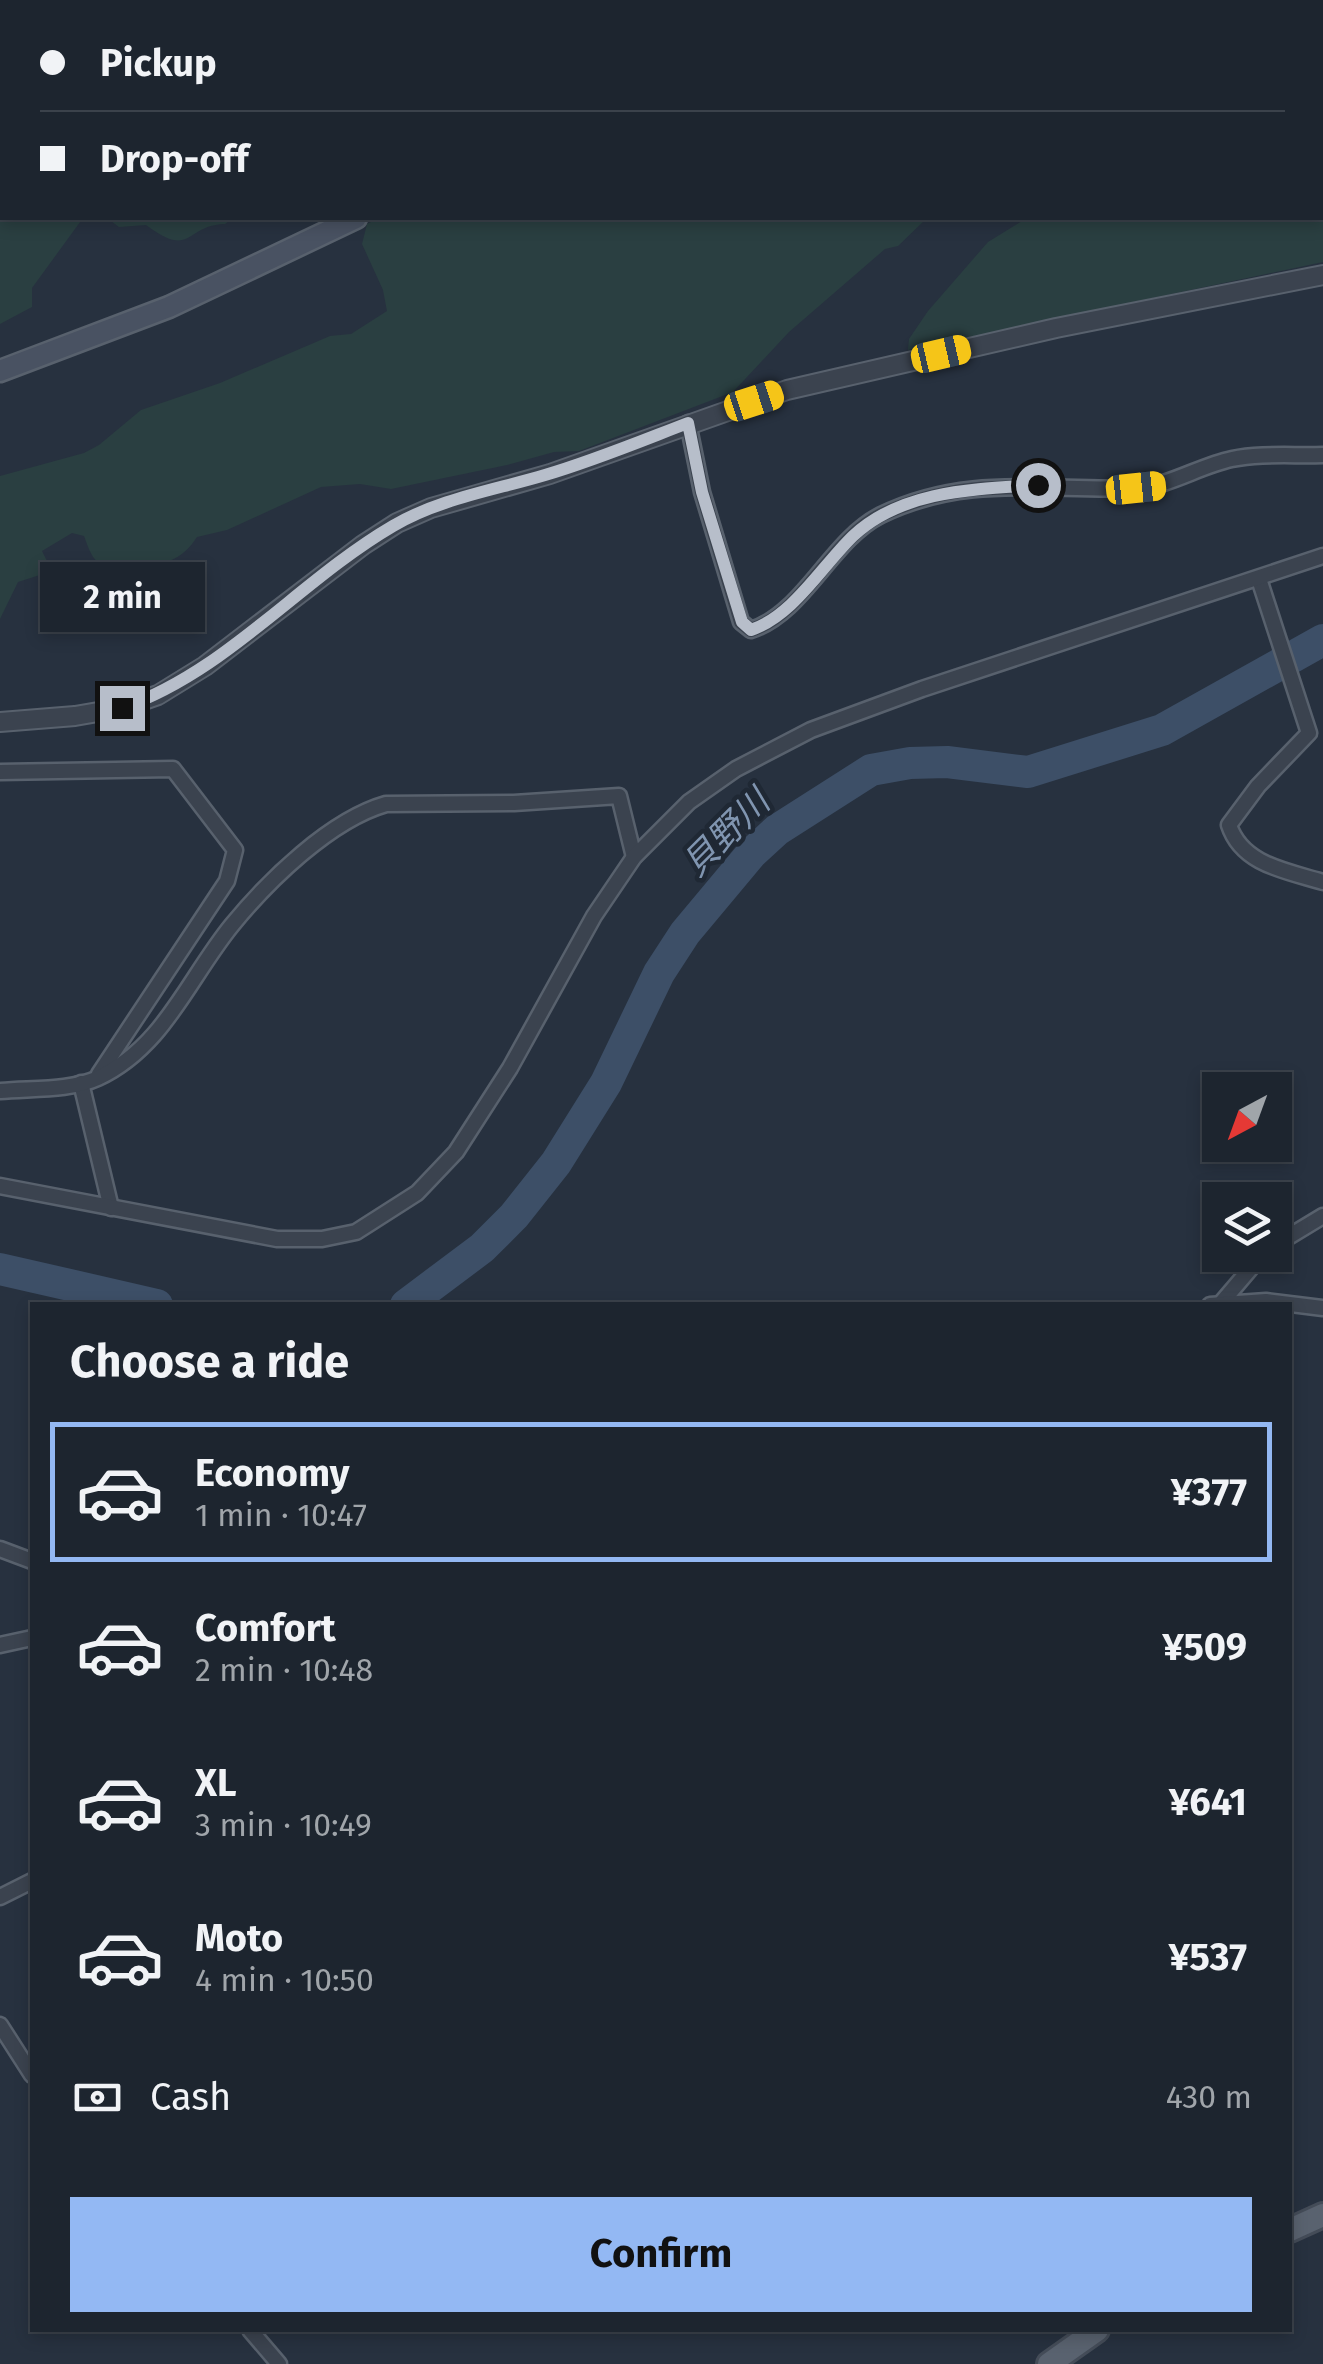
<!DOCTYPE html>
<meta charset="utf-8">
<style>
:root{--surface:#1d252f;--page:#252d37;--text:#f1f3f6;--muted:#a0a5aa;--line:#3b424b;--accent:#93b8f3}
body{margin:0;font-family:"Fira Sans","Noto Sans JP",sans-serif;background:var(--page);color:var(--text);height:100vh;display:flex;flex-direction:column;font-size:38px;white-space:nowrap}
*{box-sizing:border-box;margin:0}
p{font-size:32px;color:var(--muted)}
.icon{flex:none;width:55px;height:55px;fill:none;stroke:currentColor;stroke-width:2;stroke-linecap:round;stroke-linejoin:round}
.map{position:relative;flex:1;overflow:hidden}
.drawer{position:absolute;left:30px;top:1302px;width:1262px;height:1030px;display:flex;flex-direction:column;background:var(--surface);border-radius:0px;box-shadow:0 5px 15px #0003,0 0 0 2px var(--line)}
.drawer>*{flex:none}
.banner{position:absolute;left:0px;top:0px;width:1325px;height:220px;box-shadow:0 5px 15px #0003,0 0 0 2px var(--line);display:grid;align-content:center;height:220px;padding:0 40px;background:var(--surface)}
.needle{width:65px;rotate:221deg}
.controls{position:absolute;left:1202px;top:1072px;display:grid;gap:20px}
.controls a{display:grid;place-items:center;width:90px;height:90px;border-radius:0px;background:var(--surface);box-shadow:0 5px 15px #0003,0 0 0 2px var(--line);font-size:50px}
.end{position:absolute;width:45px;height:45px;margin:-22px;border:12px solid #b7beca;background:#111;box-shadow:0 0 0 5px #111}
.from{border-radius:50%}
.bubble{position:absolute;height:70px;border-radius:0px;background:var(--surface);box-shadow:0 5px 15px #0003,0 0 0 2px var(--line);font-size:32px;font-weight:700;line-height:70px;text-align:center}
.car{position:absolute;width:30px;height:60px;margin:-30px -15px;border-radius:12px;box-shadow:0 0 8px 2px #0007;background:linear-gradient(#f5c518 24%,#345 0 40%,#f5c518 0 76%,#345 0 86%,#f5c518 0)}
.banner b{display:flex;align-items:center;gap:35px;height:95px;font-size:38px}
.banner b+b{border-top:2px solid var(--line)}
.banner i{width:25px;height:25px;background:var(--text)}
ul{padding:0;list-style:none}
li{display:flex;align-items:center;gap:30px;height:140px;margin:0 20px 15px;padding:0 20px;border:5px solid transparent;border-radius:0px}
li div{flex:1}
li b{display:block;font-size:38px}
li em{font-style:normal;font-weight:700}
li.selected{border-color:var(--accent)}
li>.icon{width:90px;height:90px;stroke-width:1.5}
h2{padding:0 40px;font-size:45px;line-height:120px}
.pay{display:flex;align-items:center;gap:25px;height:110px;padding:0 40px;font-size:38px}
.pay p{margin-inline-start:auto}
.primary-button{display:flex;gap:20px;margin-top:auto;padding:20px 40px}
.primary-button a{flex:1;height:115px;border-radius:0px;background:var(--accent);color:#111;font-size:40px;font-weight:700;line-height:115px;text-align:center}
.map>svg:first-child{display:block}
</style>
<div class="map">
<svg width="1323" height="2364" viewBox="0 0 1323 2364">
<rect width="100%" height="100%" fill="#27313f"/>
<g fill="#2a3f41">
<path d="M0,0h485l-483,2v216h81l-51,70v19l-32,17z"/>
<path d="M856,0h312l-316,2z"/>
<path d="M1268,0h55v262l-415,88 1,-11 19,-28 60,-69 39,-24h295v-216h-60z"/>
<path d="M107,218h126l-8,6c-41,1 -32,36 -79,1l-27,2z"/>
<path d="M379,218h548l-29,28 -13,3 -96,83 -56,60 -154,59 -25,1 -47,13 -116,24 -31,-5 -39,3 -94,43 -30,7c-13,20 -28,27 -52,29l-21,25 -7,3 -5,-7 -2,-19c-17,-4 -20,-16 -26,-32l-12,-3 -30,18 6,12 -5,11 -25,8 -18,37v-143l84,-23 15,-8 42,-35 79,-27 110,-47 21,-2 36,-23 -4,-21 -21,-46 5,-20z"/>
</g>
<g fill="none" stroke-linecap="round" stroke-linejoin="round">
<g stroke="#3d4f67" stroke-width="32">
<path d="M0,1269l157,36"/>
<path d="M406,1305l76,-57 32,-32 42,-53 50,-80 53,-110 26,-40 66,-79 26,-24 94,-60 39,-7 37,-1 81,10 134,-42 161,-90"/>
</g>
<g stroke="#58616d" stroke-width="19">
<g id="minor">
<path d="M688,423l14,69 39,130 10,8c53,-17 80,-90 130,-115 86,-42 167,-23 256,-27 33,-2 62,-22 95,-29 28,-6 61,-3 91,-4"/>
<path d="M1259,579l50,154 -51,53 -29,39c13,40 58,46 94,57"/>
<path d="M0,772l173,-3 62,81 -8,31 -128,193"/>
<path d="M81,1083l30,125"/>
<path d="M0,1091c30,-3 70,0 98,-13 66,-31 90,-99 134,-153 36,-44 98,-105 154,-121l128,-1 105,-7 15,61"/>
<path d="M0,1186l277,53h45l34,-7 61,-39 39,-41 54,-84 84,-152 40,-59 55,-55 47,-33 75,-39 111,-41 401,-133"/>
<path d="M1275,1245l48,-29"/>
<path d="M1222,1302l40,-47"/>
<path d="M1210,1305l56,-4 57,7"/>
<path d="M0,1549l32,12"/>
<path d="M0,1645l32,-7"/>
<path d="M0,1897l32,-16"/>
<path d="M0,2025l32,50"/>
<path d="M250,2330l29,34"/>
</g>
</g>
<g stroke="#58616d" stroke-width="22">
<path id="tertiary" d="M0,722l75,-6 46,-8 37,-13 47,-29 158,-121 34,-22 34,-15 119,-34 237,-84 269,-62 267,-53"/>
</g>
<g stroke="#58616d" stroke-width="25">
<g id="secondary">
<path d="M839,2l4,-2"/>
<path d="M0,371l169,-64 187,-89"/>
</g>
</g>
<g stroke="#444c58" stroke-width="28">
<g id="primary">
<path d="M1290,2230l33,-15"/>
<path d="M1049,2364l48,-34"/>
</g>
</g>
<use href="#minor" stroke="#3b434f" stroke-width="14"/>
<use href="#tertiary" stroke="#3b434f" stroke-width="18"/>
<use href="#secondary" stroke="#495262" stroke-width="20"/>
<use href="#primary" stroke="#59626f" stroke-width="22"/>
</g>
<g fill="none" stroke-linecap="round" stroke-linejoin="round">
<path stroke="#b7beca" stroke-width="12" d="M122,708c104,-36 177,-127 271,-182 45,-27 102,-36 152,-51 48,-14 96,-34 143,-52l14,69 40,130 9,8c42,-14 71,-64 102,-94 49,-46 122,-47 185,-51"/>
</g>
<g text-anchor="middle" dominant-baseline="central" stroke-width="9" stroke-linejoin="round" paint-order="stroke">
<g font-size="35" font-style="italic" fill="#8095b0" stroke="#1f2834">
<text transform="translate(726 833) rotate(-45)">貝野川</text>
</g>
</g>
</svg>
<div class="controls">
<a><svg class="needle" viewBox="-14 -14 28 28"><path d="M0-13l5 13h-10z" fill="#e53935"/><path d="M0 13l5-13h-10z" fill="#a0a5aa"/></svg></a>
<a><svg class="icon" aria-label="layers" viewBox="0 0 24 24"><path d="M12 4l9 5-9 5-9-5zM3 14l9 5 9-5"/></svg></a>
</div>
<i class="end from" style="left:1038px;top:485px"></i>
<i class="end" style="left:122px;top:708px"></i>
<div class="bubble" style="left:40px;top:562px;width:165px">2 min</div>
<i class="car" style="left:941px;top:354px;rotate:77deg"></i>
<i class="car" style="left:754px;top:401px;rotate:72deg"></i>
<i class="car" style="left:1136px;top:488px;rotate:84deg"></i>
<div class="banner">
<b><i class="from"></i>Pickup</b>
<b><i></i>Drop-off</b>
</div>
<section class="drawer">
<h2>Choose a ride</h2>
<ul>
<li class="selected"><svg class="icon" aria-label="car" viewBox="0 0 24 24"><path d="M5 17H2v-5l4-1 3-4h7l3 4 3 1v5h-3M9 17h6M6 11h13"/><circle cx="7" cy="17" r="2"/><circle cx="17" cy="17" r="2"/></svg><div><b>Economy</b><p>1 min · 10:47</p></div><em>¥377</em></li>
<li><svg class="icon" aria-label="car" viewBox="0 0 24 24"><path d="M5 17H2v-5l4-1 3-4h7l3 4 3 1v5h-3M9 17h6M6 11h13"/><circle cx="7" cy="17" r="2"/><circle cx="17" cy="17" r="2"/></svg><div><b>Comfort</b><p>2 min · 10:48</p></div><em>¥509</em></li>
<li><svg class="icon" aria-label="car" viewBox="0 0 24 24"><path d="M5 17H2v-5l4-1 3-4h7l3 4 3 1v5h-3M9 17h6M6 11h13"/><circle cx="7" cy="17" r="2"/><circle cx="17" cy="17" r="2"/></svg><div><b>XL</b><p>3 min · 10:49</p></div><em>¥641</em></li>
<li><svg class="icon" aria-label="car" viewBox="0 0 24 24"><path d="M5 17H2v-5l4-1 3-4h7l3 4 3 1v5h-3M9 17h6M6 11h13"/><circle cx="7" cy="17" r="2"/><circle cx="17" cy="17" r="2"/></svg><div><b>Moto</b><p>4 min · 10:50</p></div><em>¥537</em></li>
</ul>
<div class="pay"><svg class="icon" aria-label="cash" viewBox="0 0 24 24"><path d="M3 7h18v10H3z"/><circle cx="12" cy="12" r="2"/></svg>Cash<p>430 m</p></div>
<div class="primary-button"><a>Confirm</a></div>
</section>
</div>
